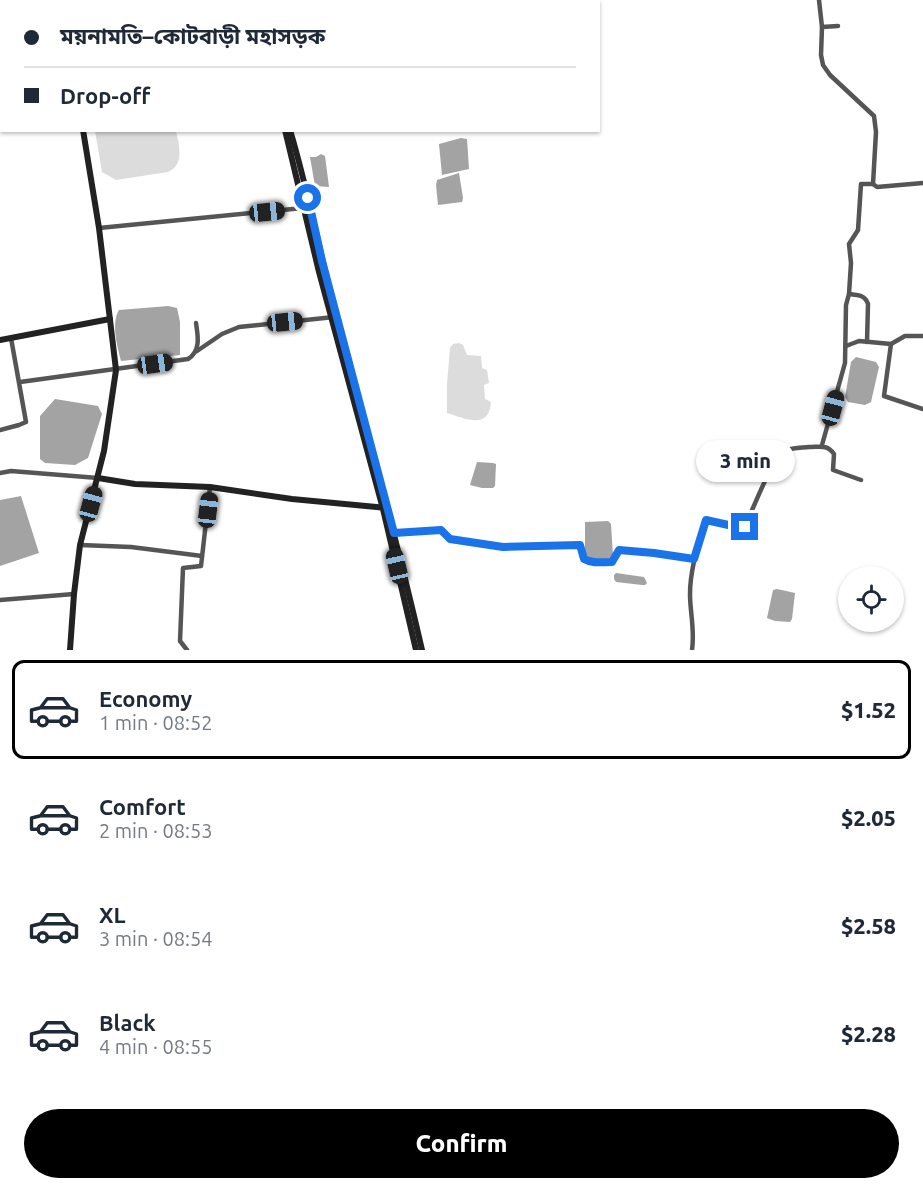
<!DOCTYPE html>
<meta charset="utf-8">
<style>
:root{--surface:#fff;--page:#f6f6f7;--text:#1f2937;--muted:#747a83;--line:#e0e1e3;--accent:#000}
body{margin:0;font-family:Ubuntu,"Noto Sans Bengali",sans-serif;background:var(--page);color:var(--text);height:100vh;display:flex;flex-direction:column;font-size:22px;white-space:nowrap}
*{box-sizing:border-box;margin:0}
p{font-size:20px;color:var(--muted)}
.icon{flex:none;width:33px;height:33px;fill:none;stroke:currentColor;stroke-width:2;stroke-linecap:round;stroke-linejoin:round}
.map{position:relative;height:650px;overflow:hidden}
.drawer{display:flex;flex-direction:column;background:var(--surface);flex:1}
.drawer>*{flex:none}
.guide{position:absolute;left:0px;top:0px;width:600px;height:132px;box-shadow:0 2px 4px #0004;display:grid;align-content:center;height:132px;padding:0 24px;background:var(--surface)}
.fabs{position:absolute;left:838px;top:566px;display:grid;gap:12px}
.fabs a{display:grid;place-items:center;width:66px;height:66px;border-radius:50%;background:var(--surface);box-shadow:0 2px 4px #0004;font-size:30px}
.end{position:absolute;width:27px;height:27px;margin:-14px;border:8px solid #1a73e8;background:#fff;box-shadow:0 0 0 3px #fff}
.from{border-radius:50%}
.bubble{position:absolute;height:42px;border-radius:21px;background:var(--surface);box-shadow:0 2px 4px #0004;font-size:20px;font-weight:800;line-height:42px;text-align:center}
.car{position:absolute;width:18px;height:36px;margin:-18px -9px;border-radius:8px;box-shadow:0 0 4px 2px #0007;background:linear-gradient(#222 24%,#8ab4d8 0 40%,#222 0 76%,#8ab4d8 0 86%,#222 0)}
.guide b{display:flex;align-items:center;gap:21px;height:57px;font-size:22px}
.guide b+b{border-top:2px solid var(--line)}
.guide i{width:15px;height:15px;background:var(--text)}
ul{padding:10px 0 0;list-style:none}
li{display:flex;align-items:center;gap:18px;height:99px;margin:0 12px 9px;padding:0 12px;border:3px solid transparent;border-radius:12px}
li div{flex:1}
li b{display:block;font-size:22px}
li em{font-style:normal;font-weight:800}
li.current{border-color:var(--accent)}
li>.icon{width:54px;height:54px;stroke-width:1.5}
.cta{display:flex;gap:12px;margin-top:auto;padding:12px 24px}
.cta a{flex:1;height:69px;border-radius:36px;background:var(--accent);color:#fff;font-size:24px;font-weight:800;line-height:69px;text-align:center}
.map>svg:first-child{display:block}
</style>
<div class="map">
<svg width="923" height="650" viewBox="0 0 923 650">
<rect width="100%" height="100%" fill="#fff"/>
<g fill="#dcdcdc">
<path d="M95,131h81c3,14 9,34 -8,41l-52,8 -14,-8z"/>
<path d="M459,343l4,2 4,10 14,1 1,12 5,2 2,13 -5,2 1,14 6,3c-2,29 -27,16 -44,11v-29l3,-36 3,-4z"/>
</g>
<g fill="#a3a3a3">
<path d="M461,138l6,1 2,30 -27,6 -3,-31z"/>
<path d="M321,154l4,2 4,31 -14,-1 -5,-29h6z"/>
<path d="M459,173l4,25 -1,4 -24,3 -2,-20 1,-5z"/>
<path d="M168,306l9,2 3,14v33l-59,6c-4,-15 -10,-38 -2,-51z"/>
<path d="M856,357l20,5 3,5 -8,35 -6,3 -17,-3 -3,-5 6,-35z"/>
<path d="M55,399l43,7 4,8 -14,44 -13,7 -30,-2 -5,-4v-43z"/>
<path d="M477,462l16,1 3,1 -1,22 -2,2h-11l-12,-3z"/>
<path d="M21,496l18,57 -39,13v-66z"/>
<path d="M608,521l3,3 2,32 -2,3h-22l-4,-2v-35z"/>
<path d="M616,573l28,4 3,6 -2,2h-3l-26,-3 -2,-3v-4z"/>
<path d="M777,589l18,4 -3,26 -2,3 -15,-1 -8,-3 6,-28z"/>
</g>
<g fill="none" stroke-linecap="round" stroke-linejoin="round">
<g stroke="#555" stroke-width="4.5">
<path d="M819,0l3,27 -1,28 2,10 7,10 44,41 2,16 -3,52h-12l-3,46 -9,14 2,19 -2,31 -3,11 -1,58 -23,82"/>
<path d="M822,27l16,-1"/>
<path d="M873,184l4,3 46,-4"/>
<path d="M99,228l204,-20"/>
<path d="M849,294c9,1 16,1 19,10l-1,38"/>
<path d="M891,344l-7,52 39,13"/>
<path d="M846,346l13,-5 32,3 14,-8h18"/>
<path d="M197,351l25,-17 17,-7 95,-10"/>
<path d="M20,382l168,-23c13,-8 10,-23 8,-36"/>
<path d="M0,430l19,-5 7,-3 -15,-84"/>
<path d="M0,473l11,-2 87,7"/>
<path d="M394,533l47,-3 9,9 53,8 77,-2 2,12 10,5h20l7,-12 35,3 41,6"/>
<path d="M80,545l51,2 71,9"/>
<path d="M0,600l74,-6"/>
<path d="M187,650l-7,-9 3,-73 18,-2 9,-79"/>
<path d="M692,650c3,-19 -2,-38 -2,-56 0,-25 8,-51 16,-74l37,8c11,-17 26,-67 43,-77 7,-4 16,-3 23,-4 11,0 18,-3 25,7l-1,16 28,10"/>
</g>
<g stroke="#222" stroke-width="6">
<path d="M240,0v2"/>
<path d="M246,0l1,2"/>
<path d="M0,47h2"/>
<path d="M285,130l34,142 64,237 33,141"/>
<path d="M290,130c17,56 27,112 42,168 31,117 63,234 90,352"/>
<path d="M0,340l110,-21"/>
<path d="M98,478l37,6 75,3 82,12 95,9"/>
<path d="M70,650l4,-56 6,-49 24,-94 12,-81 -17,-142 -16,-98"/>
</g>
</g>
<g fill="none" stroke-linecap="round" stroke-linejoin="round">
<path stroke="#1a73e8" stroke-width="8" d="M308,198l14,63 72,272 47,-3 9,9 53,8 77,-2 4,14c9,5 18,3 28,3l7,-12 35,3 40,6 12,-39 36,8 3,-1"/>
</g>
</svg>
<div class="fabs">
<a><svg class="icon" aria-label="locate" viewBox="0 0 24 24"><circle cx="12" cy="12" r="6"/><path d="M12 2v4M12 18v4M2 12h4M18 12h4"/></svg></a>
</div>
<i class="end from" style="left:308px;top:198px"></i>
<i class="end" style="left:745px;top:527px"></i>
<div class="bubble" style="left:696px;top:440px;width:99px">3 min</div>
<i class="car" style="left:267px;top:212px;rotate:84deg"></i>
<i class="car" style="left:285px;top:322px;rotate:84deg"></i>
<i class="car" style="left:155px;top:364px;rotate:82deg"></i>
<i class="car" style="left:833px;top:408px;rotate:15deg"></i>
<i class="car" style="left:91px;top:504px;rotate:15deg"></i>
<i class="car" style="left:208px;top:510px;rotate:7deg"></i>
<i class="car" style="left:397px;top:566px;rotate:347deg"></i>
<div class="guide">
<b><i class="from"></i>ময়নামতি–কোটবাড়ী মহাসড়ক</b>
<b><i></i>Drop-off</b>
</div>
</div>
<section class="drawer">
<ul>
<li class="current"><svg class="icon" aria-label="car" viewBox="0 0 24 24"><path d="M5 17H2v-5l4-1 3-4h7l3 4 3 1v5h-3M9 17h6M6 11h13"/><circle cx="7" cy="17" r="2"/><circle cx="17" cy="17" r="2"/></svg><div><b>Economy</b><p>1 min · 08:52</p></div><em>$1.52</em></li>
<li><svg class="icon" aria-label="car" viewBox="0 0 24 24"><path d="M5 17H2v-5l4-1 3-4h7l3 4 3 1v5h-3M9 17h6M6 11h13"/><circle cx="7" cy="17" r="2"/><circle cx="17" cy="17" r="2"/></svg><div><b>Comfort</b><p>2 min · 08:53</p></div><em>$2.05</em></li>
<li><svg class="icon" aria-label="car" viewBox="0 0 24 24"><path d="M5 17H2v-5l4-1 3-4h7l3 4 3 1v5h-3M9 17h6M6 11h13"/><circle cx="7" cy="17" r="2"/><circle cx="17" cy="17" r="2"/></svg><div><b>XL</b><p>3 min · 08:54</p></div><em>$2.58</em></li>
<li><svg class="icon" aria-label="car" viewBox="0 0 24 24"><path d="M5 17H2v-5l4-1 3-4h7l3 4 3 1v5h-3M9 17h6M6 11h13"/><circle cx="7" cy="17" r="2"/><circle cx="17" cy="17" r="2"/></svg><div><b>Black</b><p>4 min · 08:55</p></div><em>$2.28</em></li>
</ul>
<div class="cta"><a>Confirm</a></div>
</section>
